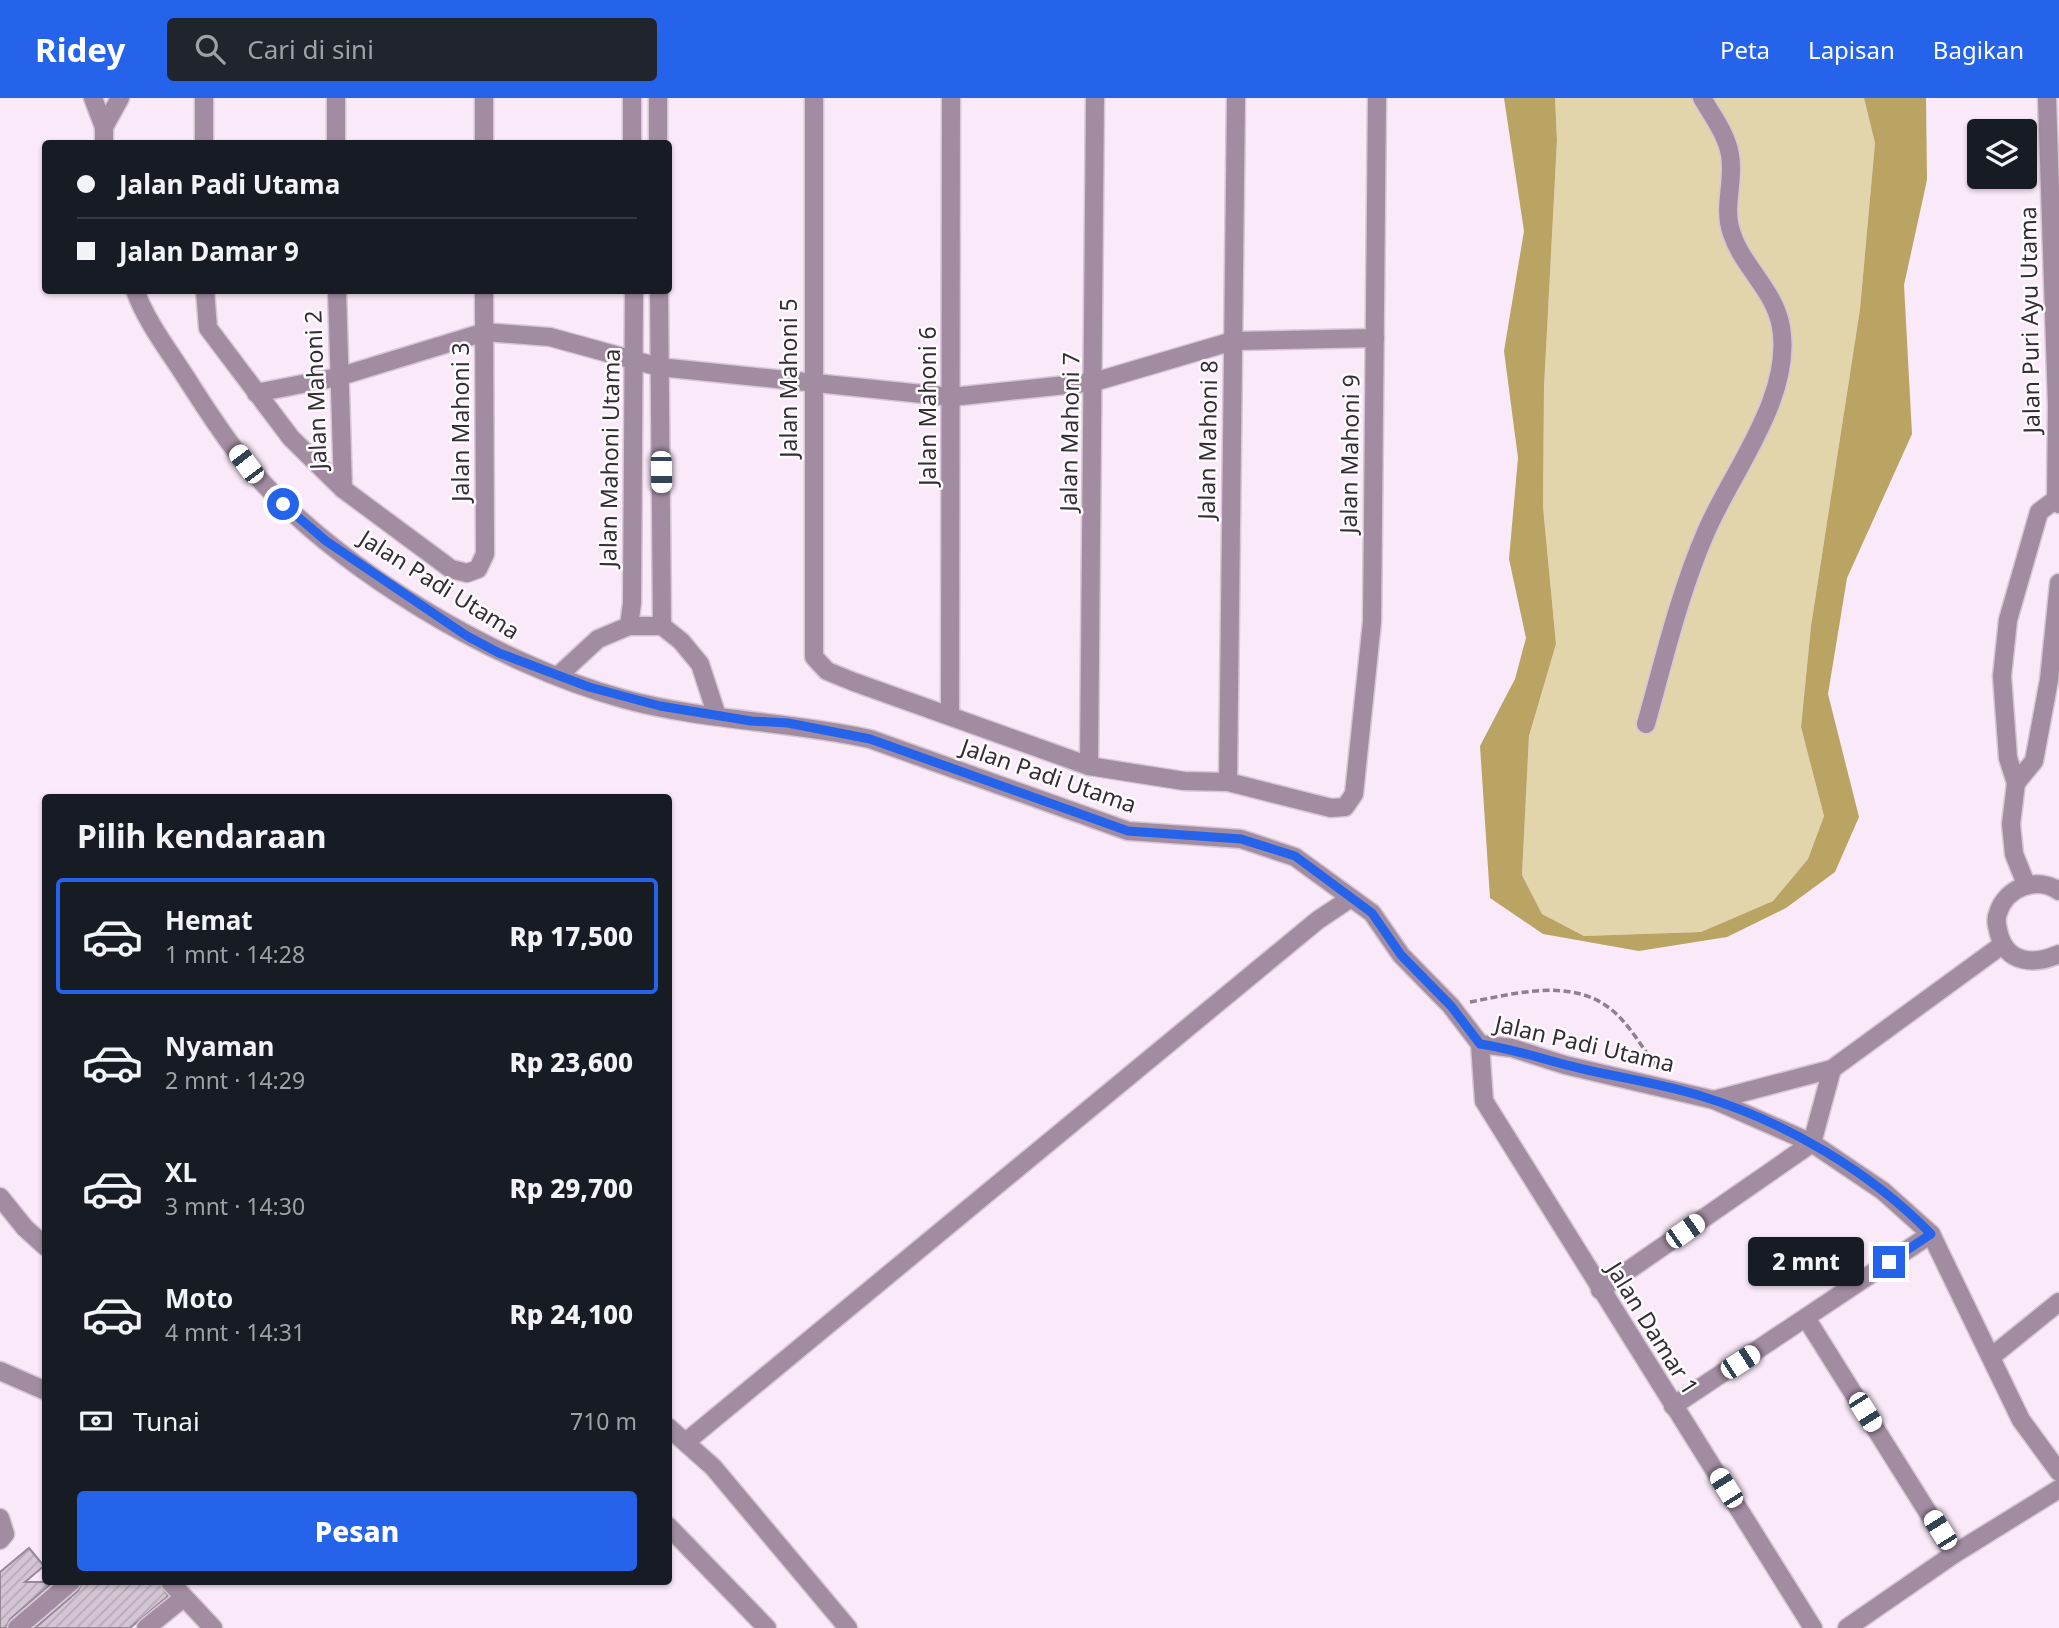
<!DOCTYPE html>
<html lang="id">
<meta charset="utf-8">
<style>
:root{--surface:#171b24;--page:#20242c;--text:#f1f3f6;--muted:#9ea1a6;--line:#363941;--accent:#2563eb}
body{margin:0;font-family:"Noto Sans",sans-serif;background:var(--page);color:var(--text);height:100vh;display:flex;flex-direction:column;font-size:26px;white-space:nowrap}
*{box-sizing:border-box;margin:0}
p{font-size:23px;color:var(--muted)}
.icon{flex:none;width:38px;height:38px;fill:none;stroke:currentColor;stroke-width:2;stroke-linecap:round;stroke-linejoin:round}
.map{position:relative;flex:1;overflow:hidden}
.panel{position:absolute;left:42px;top:696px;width:630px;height:791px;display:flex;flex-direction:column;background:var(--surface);border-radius:7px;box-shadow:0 2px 5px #0004}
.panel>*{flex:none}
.top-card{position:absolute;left:42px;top:42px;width:630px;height:154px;border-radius:7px;box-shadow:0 2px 5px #0004;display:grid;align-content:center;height:154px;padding:0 35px;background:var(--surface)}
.buttons{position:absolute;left:1967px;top:21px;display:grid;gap:14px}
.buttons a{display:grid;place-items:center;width:70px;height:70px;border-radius:7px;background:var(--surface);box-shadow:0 2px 5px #0004;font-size:35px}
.end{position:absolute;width:32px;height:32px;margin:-16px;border:9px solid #2563eb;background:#fff;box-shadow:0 0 0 4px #fff}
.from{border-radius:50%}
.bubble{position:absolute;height:49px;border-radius:7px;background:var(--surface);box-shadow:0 2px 5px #0004;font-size:23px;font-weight:800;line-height:49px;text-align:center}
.car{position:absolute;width:21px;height:42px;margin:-21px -10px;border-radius:9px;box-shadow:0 0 5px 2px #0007;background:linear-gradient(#fff 24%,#345 0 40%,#fff 0 76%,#345 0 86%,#fff 0)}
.top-card b{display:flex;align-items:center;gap:24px;height:66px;font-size:26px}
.top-card b+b{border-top:2px solid var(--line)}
.top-card i{width:18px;height:18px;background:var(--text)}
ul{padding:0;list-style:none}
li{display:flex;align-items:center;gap:21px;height:116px;margin:0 14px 10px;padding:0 21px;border:4px solid transparent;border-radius:7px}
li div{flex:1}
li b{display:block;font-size:26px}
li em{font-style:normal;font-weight:800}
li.on{border-color:var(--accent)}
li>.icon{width:63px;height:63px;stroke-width:1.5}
h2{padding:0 35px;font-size:32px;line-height:84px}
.pay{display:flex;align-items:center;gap:18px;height:77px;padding:0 35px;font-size:26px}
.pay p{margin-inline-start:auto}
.action{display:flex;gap:14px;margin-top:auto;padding:14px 35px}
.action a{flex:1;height:80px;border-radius:7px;background:var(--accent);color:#fff;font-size:28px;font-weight:800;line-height:80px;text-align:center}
header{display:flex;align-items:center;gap:42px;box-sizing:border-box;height:98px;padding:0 35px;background:var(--accent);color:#fff}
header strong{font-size:33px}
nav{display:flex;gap:38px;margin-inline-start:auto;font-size:24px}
.search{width:490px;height:63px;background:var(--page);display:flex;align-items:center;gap:18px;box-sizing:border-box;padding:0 24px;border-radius:7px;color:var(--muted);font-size:26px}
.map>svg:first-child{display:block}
</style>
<header>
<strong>Ridey</strong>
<div class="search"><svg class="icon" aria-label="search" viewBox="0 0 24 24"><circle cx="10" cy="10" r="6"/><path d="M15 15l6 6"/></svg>Cari di sini</div>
<nav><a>Peta</a><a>Lapisan</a><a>Bagikan</a></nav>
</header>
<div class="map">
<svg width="2059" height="1530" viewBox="0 0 2059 1530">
<defs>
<pattern id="building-hatch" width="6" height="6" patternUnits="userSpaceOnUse" patternTransform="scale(1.75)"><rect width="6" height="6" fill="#d4c4d4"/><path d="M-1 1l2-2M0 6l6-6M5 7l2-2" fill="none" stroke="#b6a9b6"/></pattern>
</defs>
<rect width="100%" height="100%" fill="#fae9f9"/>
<path fill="#e2d5ac" d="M1555,0h309l11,45 -15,166 -49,317 -10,101 23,89 -16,43 -35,42 -72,31 -117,4 -42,-22 -20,-39 7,-139 27,-92 -13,-137 1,-119 13,-248z"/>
<path fill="#b9a463" d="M1504,0h51l2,42 -13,248 -1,119 13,137 -27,92 -7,139 20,39 42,22 117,-4 72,-31 35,-42 16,-43 -23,-89 10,-101 49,-317 15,-166 -11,-45h62l1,82 -23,105 8,149 -65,144 -19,116 31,123 -24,55 -49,36 -59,29 -88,14 -96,-17 -53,-36 -10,-152 35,-67 11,-41 -17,-79 9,-101 -14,-107 20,-120z"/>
<g fill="url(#building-hatch)" stroke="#978797" stroke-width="2">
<path d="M29,1450l15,18 -19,16h28l-43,37 -4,9h-6v-56z"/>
<path d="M82,1484h77l9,14 -38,32h-95l43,-37z"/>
</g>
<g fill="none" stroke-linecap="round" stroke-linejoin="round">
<g stroke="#d6c7d5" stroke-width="21">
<g id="minor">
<path d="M93,0l11,29v17"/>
<path d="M336,0v46"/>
<path d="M484,0v46"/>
<path d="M632,0v46"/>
<path d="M658,0v46"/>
<path d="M814,0v559l13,14 27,11 235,84 95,15 44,1 103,26 14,-1 9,-13 18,-172 5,-524"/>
<path d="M2047,0l10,308 -1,93 3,5"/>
<path d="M104,29l16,-29"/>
<path d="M204,46v-46"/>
<path d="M135,192c10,29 31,57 48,83 20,31 39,62 63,91 87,103 249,200 378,235 80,22 165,22 246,40l258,92 113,8 54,18 77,56 29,42 50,51 29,38 32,4 53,17 149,35 98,43 71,48 48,43 90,186 38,52"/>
<path d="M205,192l3,38 83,110 52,51 108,80 16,4 11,-4 7,-15 -1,-264"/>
<path d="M337,192l6,199"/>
<path d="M659,192l3,336"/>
<path d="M256,295l82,-16 147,-45 65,5 109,30 293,30 142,-15 139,-41 142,-3"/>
<path d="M629,528l3,-23 2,-313"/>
<path d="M559,577l39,-36 31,-13h33l19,15 19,23 17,52"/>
<path d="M950,617l1,-617"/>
<path d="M1646,626c18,-64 33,-130 60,-192 26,-61 87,-135 75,-205 -6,-36 -38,-60 -49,-93 -10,-27 3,-53 -2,-79 -3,-20 -18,-40 -28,-57"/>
<path d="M1089,668l6,-668"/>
<path d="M1228,684l8,-684"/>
<path d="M2016,685l18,-22 15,-81 10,-97"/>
<path d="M2026,786l-12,-30 -3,-30 5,-41 -8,-25 -6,-82 6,-56 31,-108 17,-13"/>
<path d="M2059,793c-22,-15 -53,-4 -61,22 -3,7 -1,13 1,21 8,30 36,31 60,20"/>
<path d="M1480,946l4,57 329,527"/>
<path d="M1714,1002l118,-31 170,-124"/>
<path d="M0,1099l25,31 21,19"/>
<path d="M1600,1192l212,-147 20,-74"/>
<path d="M1806,1220l148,236"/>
<path d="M1991,1259l68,-55"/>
<path d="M0,1273l46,20"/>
<path d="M1673,1308l258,-172"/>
<path d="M668,1329l45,40 135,161"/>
<path d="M687,1343l631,-521 33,-22"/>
<path d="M0,1420l5,16 -5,6"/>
<path d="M668,1428l99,102"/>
<path d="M170,1484l43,46"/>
<path d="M17,1530l54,-46"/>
<path d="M146,1530l36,-29"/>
<path d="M1847,1530l107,-74 105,-65"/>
</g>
</g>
<path stroke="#8d818d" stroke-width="3.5" stroke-dasharray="7 3.5" stroke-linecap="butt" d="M1470,904c43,-8 99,-24 138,5 20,14 36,44 51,63"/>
<use href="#minor" stroke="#a28ca1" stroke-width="18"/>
</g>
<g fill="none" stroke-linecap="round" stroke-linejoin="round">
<path stroke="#2563eb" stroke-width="9" d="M283,406l43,37 141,95 32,17 90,34 71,19 91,15 37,2 82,16 258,92 113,8 54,17 77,57 29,42 50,51 29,38c35,5 68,17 103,25 39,9 80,15 118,27 83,25 170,76 230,138l-42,28"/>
</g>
<g text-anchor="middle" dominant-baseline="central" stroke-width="5" stroke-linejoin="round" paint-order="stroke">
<g font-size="23" fill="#332c33" stroke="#fefbfe">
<text transform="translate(2029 222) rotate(-91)">Jalan Puri Ayu Utama</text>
<text transform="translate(788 280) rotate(-90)">Jalan Mahoni 5</text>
<text transform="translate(315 292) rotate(-92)">Jalan Mahoni 2</text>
<text transform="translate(927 308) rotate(-90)">Jalan Mahoni 6</text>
<text transform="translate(460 324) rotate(-90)">Jalan Mahoni 3</text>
<text transform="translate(1069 334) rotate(-89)">Jalan Mahoni 7</text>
<text transform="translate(1207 342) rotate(-89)">Jalan Mahoni 8</text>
<text transform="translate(1349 356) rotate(-89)">Jalan Mahoni 9</text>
<text transform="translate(609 360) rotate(-89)">Jalan Mahoni Utama</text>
<text transform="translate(440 486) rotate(32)">Jalan Padi Utama</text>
<text transform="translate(1049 677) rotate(19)">Jalan Padi Utama</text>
<text transform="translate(1585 945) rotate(13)">Jalan Padi Utama</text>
<text transform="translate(1653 1230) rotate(58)">Jalan Damar 1</text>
</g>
</g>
</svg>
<div class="buttons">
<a><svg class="icon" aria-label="layers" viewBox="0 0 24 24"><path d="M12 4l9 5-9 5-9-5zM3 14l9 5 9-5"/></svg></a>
</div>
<i class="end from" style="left:283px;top:406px"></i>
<i class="end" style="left:1889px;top:1164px"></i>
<div class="bubble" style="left:1748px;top:1139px;width:116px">2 mnt</div>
<i class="car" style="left:246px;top:366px;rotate:323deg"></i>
<i class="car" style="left:661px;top:374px;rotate:179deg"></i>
<i class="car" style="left:1685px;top:1133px;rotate:55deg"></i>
<i class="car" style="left:1740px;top:1264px;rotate:57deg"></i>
<i class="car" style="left:1865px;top:1314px;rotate:148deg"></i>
<i class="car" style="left:1726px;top:1390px;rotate:328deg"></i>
<i class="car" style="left:1940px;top:1432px;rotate:328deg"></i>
<div class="top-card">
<b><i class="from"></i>Jalan Padi Utama</b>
<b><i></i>Jalan Damar 9</b>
</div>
<section class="panel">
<h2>Pilih kendaraan</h2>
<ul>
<li class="on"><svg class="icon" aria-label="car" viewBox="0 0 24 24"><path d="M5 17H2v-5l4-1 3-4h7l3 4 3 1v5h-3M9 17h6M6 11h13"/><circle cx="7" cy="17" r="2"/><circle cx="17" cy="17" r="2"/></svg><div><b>Hemat</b><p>1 mnt · 14:28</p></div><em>Rp 17,500</em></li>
<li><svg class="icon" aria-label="car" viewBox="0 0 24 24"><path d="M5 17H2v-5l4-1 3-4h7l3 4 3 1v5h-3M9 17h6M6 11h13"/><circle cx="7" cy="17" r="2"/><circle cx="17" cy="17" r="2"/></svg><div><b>Nyaman</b><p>2 mnt · 14:29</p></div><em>Rp 23,600</em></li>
<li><svg class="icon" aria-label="car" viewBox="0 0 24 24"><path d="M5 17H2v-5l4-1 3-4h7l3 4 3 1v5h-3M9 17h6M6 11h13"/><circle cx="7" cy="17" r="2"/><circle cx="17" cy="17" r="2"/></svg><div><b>XL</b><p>3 mnt · 14:30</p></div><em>Rp 29,700</em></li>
<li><svg class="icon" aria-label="car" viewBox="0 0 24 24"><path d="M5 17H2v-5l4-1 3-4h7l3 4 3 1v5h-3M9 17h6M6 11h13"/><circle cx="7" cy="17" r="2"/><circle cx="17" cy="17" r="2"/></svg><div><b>Moto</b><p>4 mnt · 14:31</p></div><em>Rp 24,100</em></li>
</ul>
<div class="pay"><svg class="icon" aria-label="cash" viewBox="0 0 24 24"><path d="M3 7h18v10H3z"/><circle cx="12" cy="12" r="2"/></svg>Tunai<p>710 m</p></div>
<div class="action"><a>Pesan</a></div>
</section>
</div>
